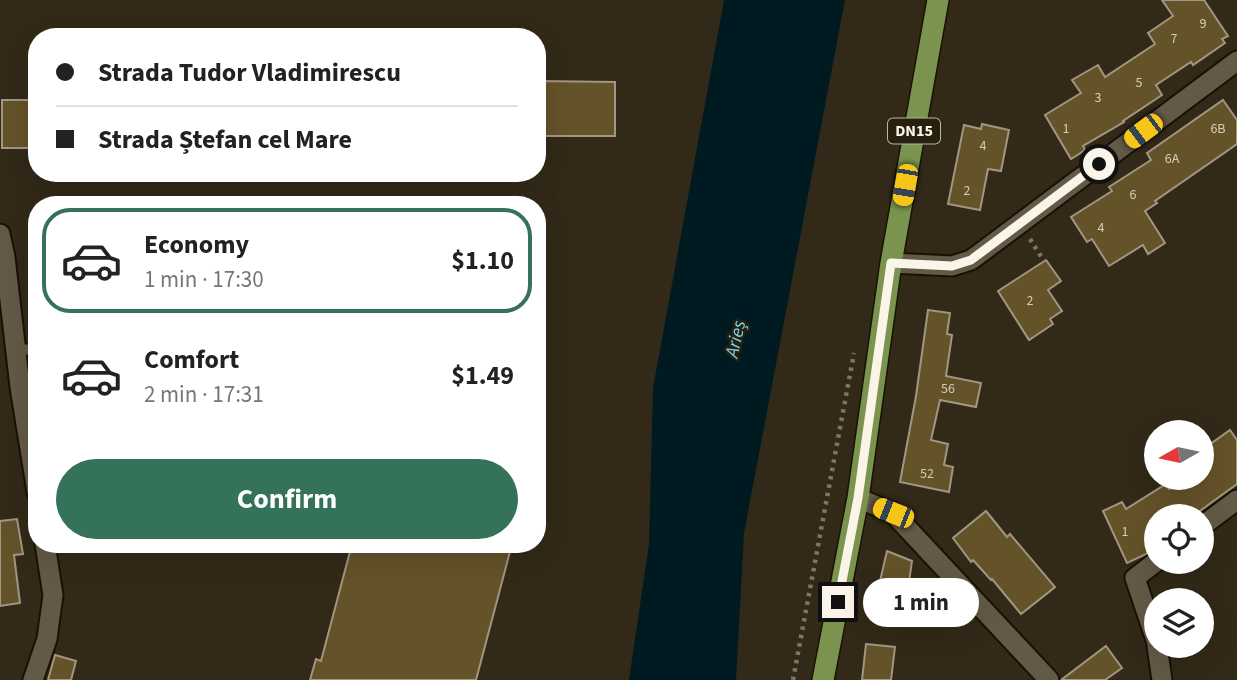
<!DOCTYPE html>
<meta charset="utf-8">
<style>
:root{--surface:#fff;--page:#f2f2f2;--text:#222;--muted:#767676;--line:#e0e0e0;--accent:#347259}
body{margin:0;font-family:"Source Sans 3",sans-serif;background:var(--page);color:var(--text);height:100vh;display:flex;flex-direction:column;font-size:26px;white-space:nowrap}
*{box-sizing:border-box;margin:0}
p{font-size:23px;color:var(--muted)}
.icon{flex:none;width:38px;height:38px;fill:none;stroke:currentColor;stroke-width:2;stroke-linecap:round;stroke-linejoin:round}
.map{position:relative;flex:1;overflow:hidden}
.drawer{position:absolute;left:28px;top:196px;width:518px;height:357px;display:flex;flex-direction:column;background:var(--surface);border-radius:28px;box-shadow:0 7px 28px #0002}
.drawer>*{flex:none}
.guide{position:absolute;left:28px;top:28px;width:518px;height:154px;border-radius:28px;box-shadow:0 7px 28px #0002;display:grid;align-content:center;height:154px;padding:0 28px;background:var(--surface)}
.needle{width:46px;rotate:261deg}
.fabs{position:absolute;left:1144px;top:420px;display:grid;gap:14px}
.fabs a{display:grid;place-items:center;width:70px;height:70px;border-radius:50%;background:var(--surface);box-shadow:0 7px 28px #0002;font-size:35px}
.end{position:absolute;width:32px;height:32px;margin:-16px;border:9px solid #faf4e9;background:#111;box-shadow:0 0 0 4px #111}
.from{border-radius:50%}
.bubble{position:absolute;height:49px;border-radius:24px;background:var(--surface);box-shadow:0 7px 28px #0002;font-size:23px;font-weight:700;line-height:49px;text-align:center}
.car{position:absolute;width:21px;height:42px;margin:-21px -10px;border-radius:9px;box-shadow:0 0 5px 2px #0007;background:linear-gradient(#f5c518 24%,#345 0 40%,#f5c518 0 76%,#345 0 86%,#f5c518 0)}
.guide b{display:flex;align-items:center;gap:24px;height:66px;font-size:26px}
.guide b+b{border-top:2px solid var(--line)}
.guide i{width:18px;height:18px;background:var(--text)}
ul{padding:12px 0 0;list-style:none}
li{display:flex;align-items:center;gap:21px;height:105px;margin:0 14px 10px;padding:0 14px;border:4px solid transparent;border-radius:28px}
li div{flex:1}
li b{display:block;font-size:26px}
li em{font-style:normal;font-weight:700}
li.current{border-color:var(--accent)}
li>.icon{width:63px;height:63px;stroke-width:1.5}
.primary-button{display:flex;gap:14px;margin-top:auto;padding:14px 28px}
.primary-button a{flex:1;height:80px;border-radius:42px;background:var(--accent);color:#fff;font-size:28px;font-weight:700;line-height:80px;text-align:center}
.map>svg:first-child{display:block}
</style>
<div class="map">
<svg width="1237" height="680" viewBox="0 0 1237 680">
<rect width="100%" height="100%" fill="#322918"/>
<path fill="#001a22" d="M724,0h121l-101,533 -8,147h-107l20,-136 4,-156z"/>
<g fill="#645229" stroke="#a09682" stroke-width="2">
<path d="M1162,0h42l24,36 -6,3 3,4 -32,22 -2,-3 -35,23 6,10 -39,26 1,1 -41,24 2,4 -14,9 -26,-44 36,-22 -9,-13 26,-15 7,12 50,-33 -7,-11 25,-17z"/>
<path d="M537,81l78,1v54h-78z"/>
<rect x="2" y="100" width="35" height="48"/>
<path d="M1223,100l14,20v24l-82,57 2,2 -12,8 20,32 -17,11 -5,-9 -34,21 -17,-27 -5,3 -16,-25 41,-26 -3,-4 42,-27 -4,-7z"/>
<path d="M982,124l27,6 -8,41 -13,-2 -8,41 -32,-6 16,-79 17,4z"/>
<path d="M1046,260l15,21 -13,9 14,21 -12,8 3,5 -24,16 -31,-49z"/>
<path d="M928,310l22,3 -3,21 5,1 -6,41 35,7 -5,24 -36,-7 -9,40 17,4 -4,21 9,2 -4,25 -49,-10 16,-86z"/>
<path d="M1230,430l7,10v44l-44,32h-36v33l-30,14 -24,-52 19,-9 4,7 40,-25 3,5 16,-11h17v-28z"/>
<path d="M986,511l21,26 3,-3 45,53 -34,27 -29,-35 -1,1 -18,-20 -2,2 -18,-24z"/>
<path d="M17,519l6,35 -9,1 6,48 -20,3v-85z"/>
<path d="M352,544h160l-36,136h-166l6,-21 5,2z"/>
<path d="M887,551l25,10 -4,28 23,14 -11,21 -44,-26z"/>
<path d="M866,644l29,3 -4,33h-29z"/>
<path d="M1106,646l16,22 -17,12h-44z"/>
<path d="M55,655l21,6 -5,19h-23z"/>
</g>
<g fill="none" stroke-linecap="round" stroke-linejoin="round">
<g stroke="#191203" stroke-width="13">
<path id="service" d="M15,349l22,1"/>
</g>
<g stroke="#191203" stroke-width="23">
<g id="minor">
<path d="M0,234l5,23 15,130 17,105"/>
<path d="M891,263l61,3 19,-6 266,-199"/>
<path d="M858,498l35,15 156,167"/>
<path d="M1202,526l35,-26"/>
<path d="M1157,561l-22,17 22,65"/>
<path d="M1157,646l5,34"/>
<path d="M33,680l14,-41 6,-44 -8,-51"/>
</g>
</g>
<g stroke="#191203" stroke-width="24">
<path id="primary" d="M823,680l35,-182 33,-235 47,-263"/>
</g>
<g stroke="#7d7566" stroke-width="4.5" stroke-dasharray="3.5 5" stroke-linecap="butt">
<path d="M1030,239l12,19"/>
<path d="M793,680l61,-327"/>
</g>
<use href="#service" stroke="#635947" stroke-width="10"/>
<use href="#minor" stroke="#635947" stroke-width="19"/>
<use href="#primary" stroke="#7a934f" stroke-width="21"/>
</g>
<g fill="none" stroke-linecap="round" stroke-linejoin="round">
<path stroke="#faf4e9" stroke-width="9" d="M838,602l20,-104 33,-235 61,3 19,-6 128,-96"/>
</g>
<g text-anchor="middle" dominant-baseline="central" stroke-width="5" stroke-linejoin="round" paint-order="stroke">
<g font-size="14" fill="#d4ccb9">
<text x="1203" y="24">9</text>
<text x="1174" y="39">7</text>
<text x="1139" y="83">5</text>
<text x="1098" y="98">3</text>
<text x="1066" y="129">1</text>
<text x="1218" y="129">6B</text>
<text x="983" y="146">4</text>
<text x="1172" y="159">6A</text>
<text x="967" y="191">2</text>
<text x="1133" y="195">6</text>
<text x="1101" y="228">4</text>
<text x="1030" y="301">2</text>
<text x="948" y="389">56</text>
<text x="927" y="474">52</text>
<text x="1125" y="532">1</text>
</g>
<rect fill="#28200e" stroke="#bbb4a7" stroke-width="2" x="888" y="118.5" width="52" height="25" rx="5"/>
<g font-size="16" font-weight="bold" fill="#faf4e9">
<text x="914" y="131">DN15</text>
</g>
<g font-size="19" font-style="italic" fill="#7cd3f0" stroke="#28200e">
<text transform="translate(736 339) rotate(-77)">Arieș</text>
</g>
</g>
</svg>
<div class="fabs">
<a><svg class="needle" viewBox="-14 -14 28 28"><path d="M0-13l5 13h-10z" fill="#e53935"/><path d="M0 13l5-13h-10z" fill="#767676"/></svg></a>
<a><svg class="icon" aria-label="locate" viewBox="0 0 24 24"><circle cx="12" cy="12" r="6"/><path d="M12 2v4M12 18v4M2 12h4M18 12h4"/></svg></a>
<a><svg class="icon" aria-label="layers" viewBox="0 0 24 24"><path d="M12 4l9 5-9 5-9-5zM3 14l9 5 9-5"/></svg></a>
</div>
<i class="end from" style="left:1099px;top:164px"></i>
<i class="end" style="left:838px;top:602px"></i>
<div class="bubble" style="left:863px;top:578px;width:116px">1 min</div>
<i class="car" style="left:1143px;top:131px;rotate:233deg"></i>
<i class="car" style="left:905px;top:185px;rotate:190deg"></i>
<i class="car" style="left:893px;top:513px;rotate:292deg"></i>
<div class="guide">
<b><i class="from"></i>Strada Tudor Vladimirescu</b>
<b><i></i>Strada Ștefan cel Mare</b>
</div>
<section class="drawer">
<ul>
<li class="current"><svg class="icon" aria-label="car" viewBox="0 0 24 24"><path d="M5 17H2v-5l4-1 3-4h7l3 4 3 1v5h-3M9 17h6M6 11h13"/><circle cx="7" cy="17" r="2"/><circle cx="17" cy="17" r="2"/></svg><div><b>Economy</b><p>1 min · 17:30</p></div><em>$1.10</em></li>
<li><svg class="icon" aria-label="car" viewBox="0 0 24 24"><path d="M5 17H2v-5l4-1 3-4h7l3 4 3 1v5h-3M9 17h6M6 11h13"/><circle cx="7" cy="17" r="2"/><circle cx="17" cy="17" r="2"/></svg><div><b>Comfort</b><p>2 min · 17:31</p></div><em>$1.49</em></li>
</ul>
<div class="primary-button"><a>Confirm</a></div>
</section>
</div>
